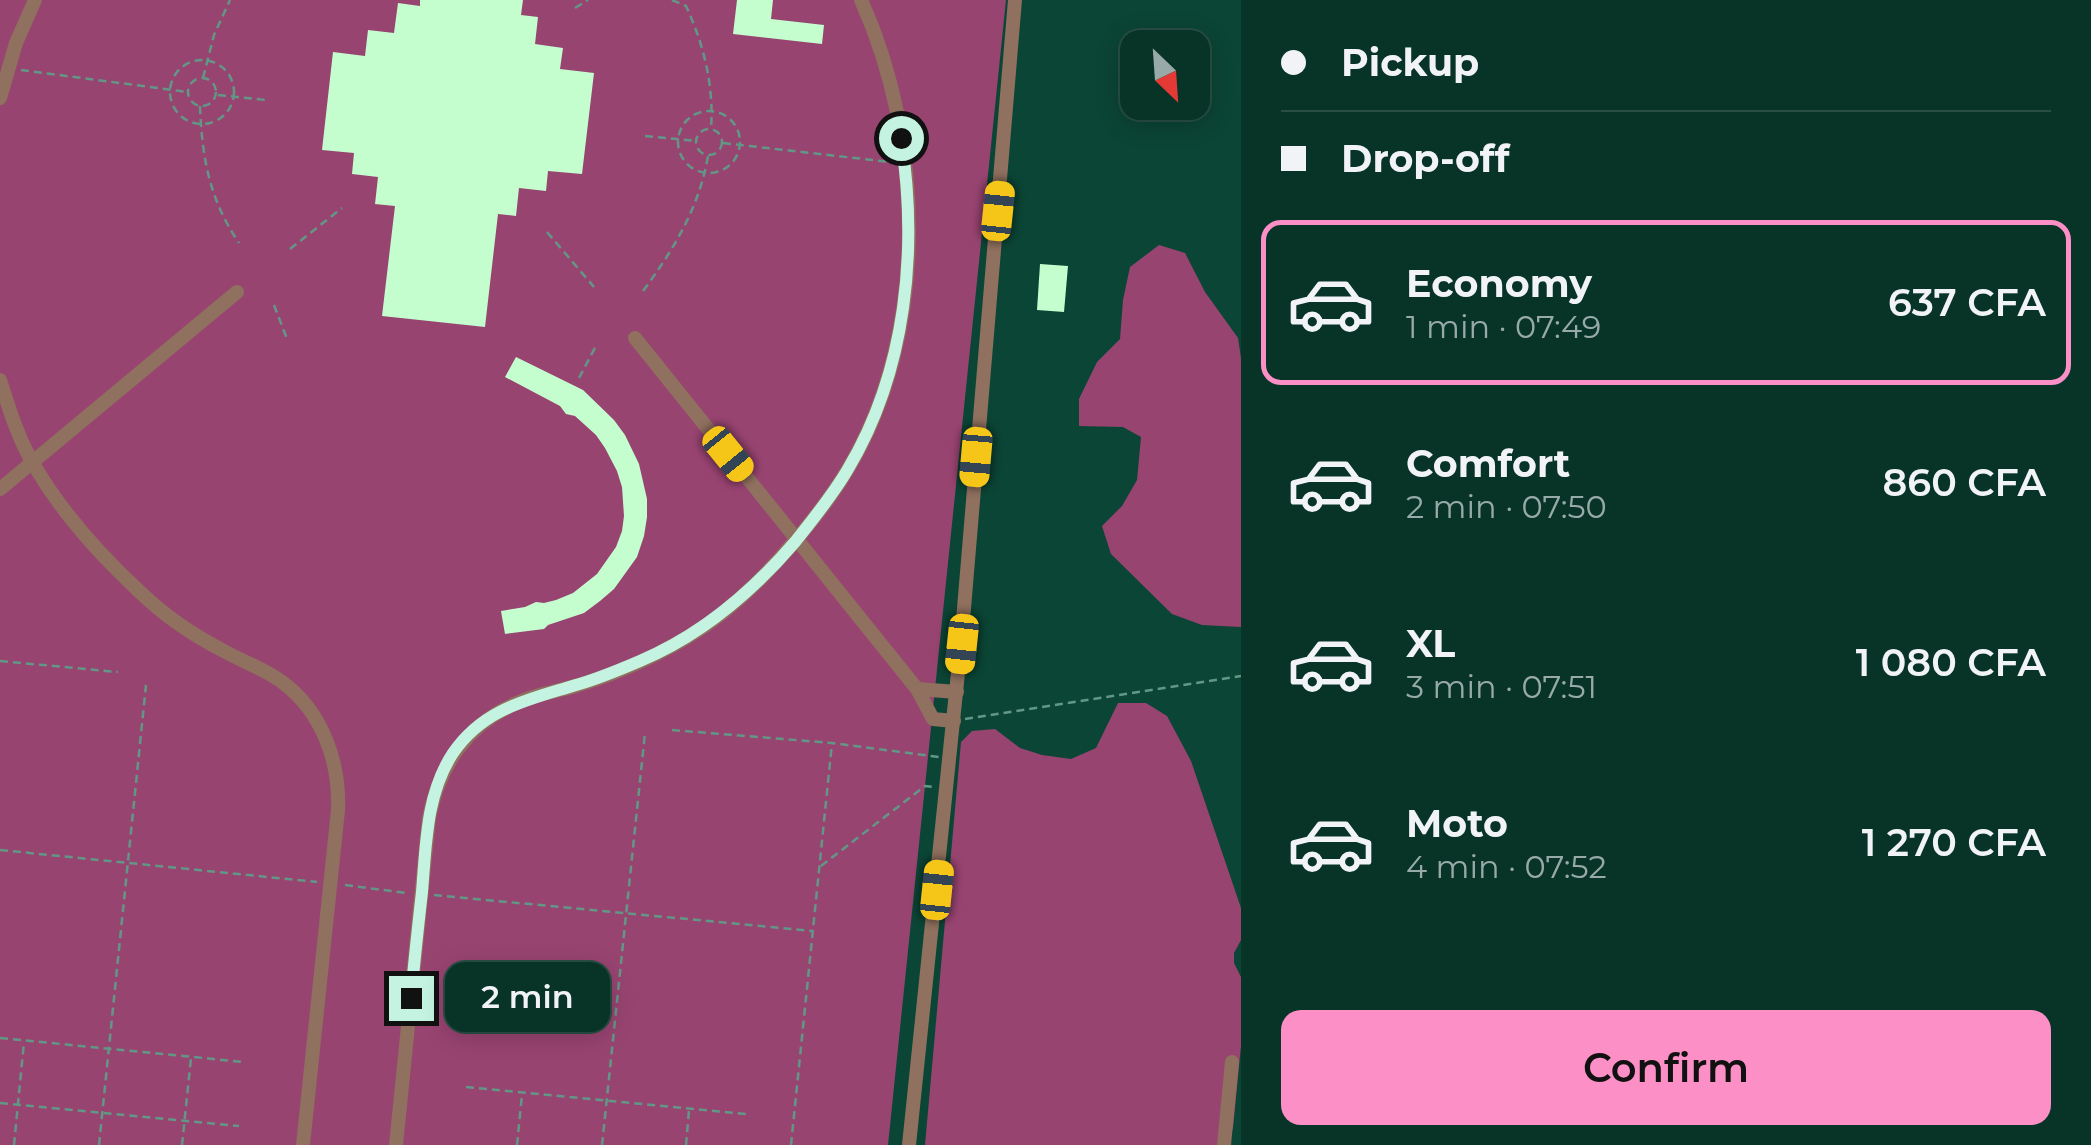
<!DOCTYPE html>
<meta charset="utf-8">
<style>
:root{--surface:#083428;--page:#113c30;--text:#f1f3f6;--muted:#98aaa8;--line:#294f45;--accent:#fb8fc6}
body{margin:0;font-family:Montserrat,sans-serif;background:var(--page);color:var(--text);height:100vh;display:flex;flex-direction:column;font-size:38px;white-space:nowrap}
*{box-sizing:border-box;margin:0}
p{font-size:32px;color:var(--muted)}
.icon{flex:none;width:55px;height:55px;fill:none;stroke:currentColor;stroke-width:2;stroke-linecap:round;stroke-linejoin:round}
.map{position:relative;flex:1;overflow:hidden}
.sheet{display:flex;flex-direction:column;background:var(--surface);width:850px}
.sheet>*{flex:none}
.guide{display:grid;align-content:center;height:220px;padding:0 40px;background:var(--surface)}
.needle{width:65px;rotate:155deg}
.tools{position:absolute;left:1120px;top:30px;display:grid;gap:20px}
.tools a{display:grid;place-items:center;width:90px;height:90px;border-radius:20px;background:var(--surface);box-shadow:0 5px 25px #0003,0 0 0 2px var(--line);font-size:50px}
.end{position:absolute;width:45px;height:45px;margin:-22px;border:12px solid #c4f3e1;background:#111;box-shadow:0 0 0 5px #111}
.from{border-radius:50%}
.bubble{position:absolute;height:70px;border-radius:20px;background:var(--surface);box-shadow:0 5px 25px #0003,0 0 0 2px var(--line);font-size:32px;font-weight:600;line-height:70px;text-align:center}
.car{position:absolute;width:30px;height:60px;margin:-30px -15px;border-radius:12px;box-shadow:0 0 8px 2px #0007;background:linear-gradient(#f5c518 24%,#345 0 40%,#f5c518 0 76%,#345 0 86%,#f5c518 0)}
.guide b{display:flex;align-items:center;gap:35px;height:95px;font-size:38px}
.guide b+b{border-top:2px solid var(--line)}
.guide i{width:25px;height:25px;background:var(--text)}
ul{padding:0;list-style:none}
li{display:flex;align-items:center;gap:30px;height:165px;margin:0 20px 15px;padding:0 20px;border:5px solid transparent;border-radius:20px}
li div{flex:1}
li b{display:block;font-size:38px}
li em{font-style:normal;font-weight:600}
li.current{border-color:var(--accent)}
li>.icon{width:90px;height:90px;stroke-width:1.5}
.primary-button{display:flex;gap:20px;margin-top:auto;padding:20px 40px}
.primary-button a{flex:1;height:115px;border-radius:20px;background:var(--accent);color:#111;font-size:40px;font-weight:600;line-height:115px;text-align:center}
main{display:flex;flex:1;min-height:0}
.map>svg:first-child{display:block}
</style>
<main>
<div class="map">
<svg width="1241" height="1145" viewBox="0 0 1241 1145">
<rect width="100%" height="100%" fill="#0b4535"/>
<g fill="#984471">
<path d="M0,0h1006l-118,1145h-888z"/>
<path d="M1159,245l26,8 20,39 33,46 3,20v269l-39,-2 -30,-11 -61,-60 -9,-28 20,-20 15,-26 4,-43 -18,-10 -44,-1v-27l18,-37 23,-23 3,-39 7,-33z"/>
<path d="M1118,703h28l21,13 24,45 50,147v32l-7,13v10l7,14v69l-8,82 -8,17h-300l36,-403 11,-11 23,-2 25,19 22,7 29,4 25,-11z"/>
</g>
<g fill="#c5fece">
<path d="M420,0h103l-2,15 17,2 -3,27 28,4 -3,21 34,4 -12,101 -34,-3 -2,20 -27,-3 -3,28 -18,-2 -13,113 -103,-11 13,-110 -20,-2 3,-27 -26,-3 2,-21 -32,-3 11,-98 32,4 3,-26 26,3 4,-30 22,3z"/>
<path d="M737,0h36l-2,19 53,6 -2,19 -89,-10z"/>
<path d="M1040,264l28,2 -4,46 -27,-2z"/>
<path d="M516,357l67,33 31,30 11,15 14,29 8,35v18l-3,19 -7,21 -23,32 -14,12 -16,12 -36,12 -4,4 -39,5 -4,-23 24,-4 11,-5 8,1 12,-3 17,-7 24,-19 19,-27 6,-16 2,-15 -2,-29 -5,-16 -12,-23 -9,-13 -21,-19 -9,-2 -6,-8 -55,-29z"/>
</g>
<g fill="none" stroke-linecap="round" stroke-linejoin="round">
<g stroke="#629786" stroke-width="2.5" stroke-dasharray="8 5" stroke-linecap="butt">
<path d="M672,0l14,6c18,39 28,80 25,123"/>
<path d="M575,8l13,-8"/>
<circle cx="202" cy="92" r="32"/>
<path d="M21,70l167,22"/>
<path d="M203,78l11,-43 16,-35"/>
<circle cx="202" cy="92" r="14"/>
<path d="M218,95l48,5"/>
<path d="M200,106c2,51 9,93 39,137"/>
<circle cx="709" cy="142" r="31"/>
<circle cx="709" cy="142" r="13"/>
<path d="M645,136l51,5"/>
<path d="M723,143l167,19"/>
<path d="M547,232l47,55"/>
<path d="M290,249l52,-41"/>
<path d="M643,291c31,-42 56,-83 65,-135"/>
<path d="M274,305l13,34"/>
<path d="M579,378l18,-34"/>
<path d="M0,661l118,11"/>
<path d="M965,719l276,-43"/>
<path d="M672,730l160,13 107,14"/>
<path d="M0,850l317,32"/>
<path d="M821,866l104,-80 10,1"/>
<path d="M345,885l61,8"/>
<path d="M434,895l379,36"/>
<path d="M0,1038l244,24"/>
<path d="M466,1087l280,27"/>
<path d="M0,1103l239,23"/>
<path d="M14,1145l10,-103"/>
<path d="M99,1145l47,-460"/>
<path d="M182,1145l9,-87"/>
<path d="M517,1145l5,-51"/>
<path d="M602,1145l43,-412"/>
<path d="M686,1145l3,-35"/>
<path d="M791,1145l41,-402"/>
</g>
<g stroke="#90705f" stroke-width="14">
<path d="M0,98l16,-55 19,-43"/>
<path d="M635,338l282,351 16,30 21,2"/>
<path d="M0,380c9,28 18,59 34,85 28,48 67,91 107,128 24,23 52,42 81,57 19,11 43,19 60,32 40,29 58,80 56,128l-35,335"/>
<path d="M0,489l237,-197"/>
<path d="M917,689l40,3"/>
<path d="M396,1145l33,-327c10,-52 38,-94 88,-115 18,-9 38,-11 58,-17 38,-11 77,-28 111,-48 42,-25 77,-59 108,-96 20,-23 38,-46 54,-73 81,-135 77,-328 13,-469"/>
<path d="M909,1145l52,-501 54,-644"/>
<path d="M1224,1145l8,-83"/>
</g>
</g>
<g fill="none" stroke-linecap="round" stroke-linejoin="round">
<path stroke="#c4f3e1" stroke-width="12" d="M411,998c3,-35 7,-71 11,-106 4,-47 4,-98 31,-139 31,-45 75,-53 123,-68 22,-6 43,-15 64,-24 62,-26 112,-69 155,-119 19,-24 38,-47 53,-73 59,-99 70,-220 53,-331"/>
</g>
</svg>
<div class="tools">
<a><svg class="needle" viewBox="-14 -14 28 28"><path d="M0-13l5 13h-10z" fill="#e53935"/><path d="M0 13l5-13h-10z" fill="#98aaa8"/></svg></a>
</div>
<i class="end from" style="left:901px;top:138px"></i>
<i class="end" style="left:411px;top:998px"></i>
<div class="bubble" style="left:445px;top:962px;width:165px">2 min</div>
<i class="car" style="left:998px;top:211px;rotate:6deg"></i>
<i class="car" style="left:728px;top:454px;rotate:141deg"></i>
<i class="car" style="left:976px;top:457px;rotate:185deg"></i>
<i class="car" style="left:962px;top:644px;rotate:186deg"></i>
<i class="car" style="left:937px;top:890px;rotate:6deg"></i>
</div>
<section class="sheet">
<div class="guide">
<b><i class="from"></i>Pickup</b>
<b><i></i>Drop-off</b>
</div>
<ul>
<li class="current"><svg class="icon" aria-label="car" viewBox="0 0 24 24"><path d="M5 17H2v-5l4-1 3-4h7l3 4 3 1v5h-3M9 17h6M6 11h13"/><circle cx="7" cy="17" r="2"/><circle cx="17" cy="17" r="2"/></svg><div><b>Economy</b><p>1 min · 07:49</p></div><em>637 CFA</em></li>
<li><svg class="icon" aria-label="car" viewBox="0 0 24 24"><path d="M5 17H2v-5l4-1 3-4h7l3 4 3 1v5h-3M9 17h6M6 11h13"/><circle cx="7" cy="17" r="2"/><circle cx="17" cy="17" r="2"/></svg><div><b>Comfort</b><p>2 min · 07:50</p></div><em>860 CFA</em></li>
<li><svg class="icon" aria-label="car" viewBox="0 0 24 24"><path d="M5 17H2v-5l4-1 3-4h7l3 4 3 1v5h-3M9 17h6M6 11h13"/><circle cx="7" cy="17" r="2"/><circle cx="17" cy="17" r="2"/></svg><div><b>XL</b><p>3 min · 07:51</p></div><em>1 080 CFA</em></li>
<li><svg class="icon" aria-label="car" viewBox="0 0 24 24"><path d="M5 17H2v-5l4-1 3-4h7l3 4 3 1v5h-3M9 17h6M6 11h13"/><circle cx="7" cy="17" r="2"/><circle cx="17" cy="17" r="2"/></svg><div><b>Moto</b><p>4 min · 07:52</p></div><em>1 270 CFA</em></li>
</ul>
<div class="primary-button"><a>Confirm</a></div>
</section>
</main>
